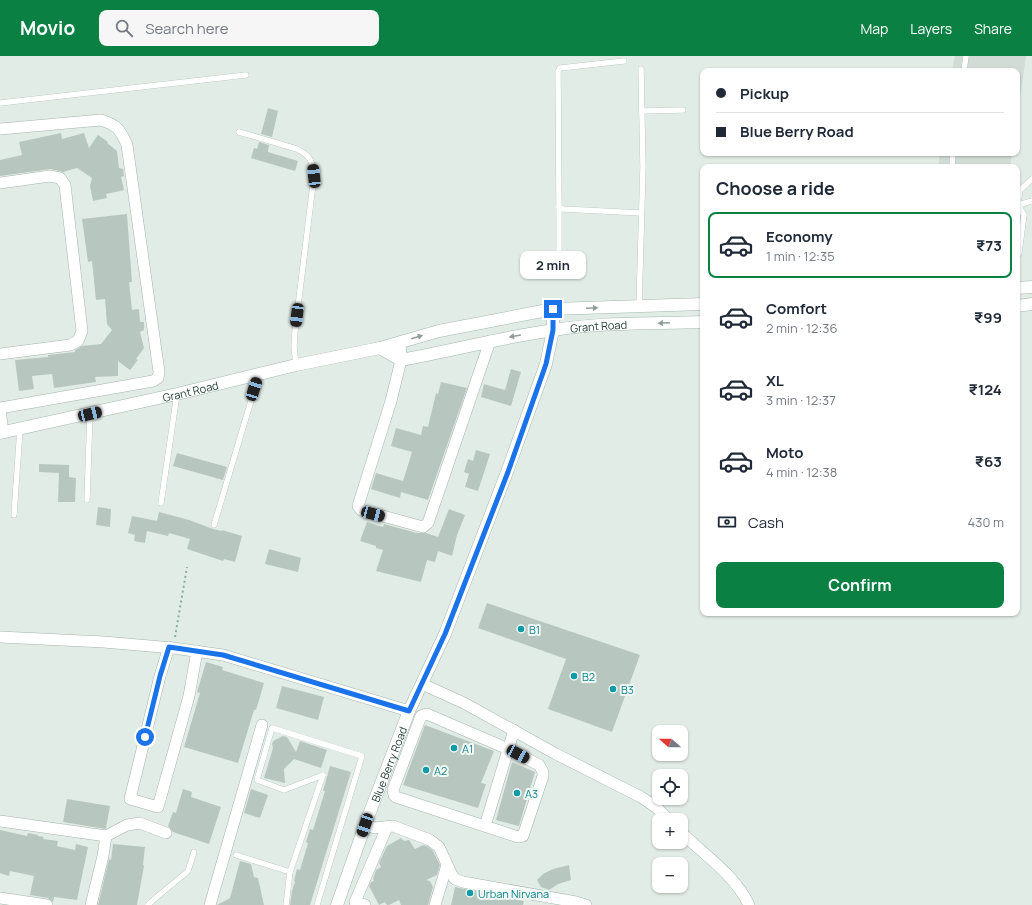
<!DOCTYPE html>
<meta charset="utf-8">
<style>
:root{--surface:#fff;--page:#f6f6f7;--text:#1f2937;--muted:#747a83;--line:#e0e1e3;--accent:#0b8043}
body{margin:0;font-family:Manrope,sans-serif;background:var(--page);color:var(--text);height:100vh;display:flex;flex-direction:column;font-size:15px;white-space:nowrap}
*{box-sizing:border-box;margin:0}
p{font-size:13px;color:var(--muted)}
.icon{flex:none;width:22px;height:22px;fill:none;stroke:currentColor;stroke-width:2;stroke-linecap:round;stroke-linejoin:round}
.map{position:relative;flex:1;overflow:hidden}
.sheet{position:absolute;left:700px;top:108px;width:320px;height:452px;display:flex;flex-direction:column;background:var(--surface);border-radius:8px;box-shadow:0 1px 3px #0004}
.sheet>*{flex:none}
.top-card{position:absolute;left:700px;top:12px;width:320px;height:88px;border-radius:8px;box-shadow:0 1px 3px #0004;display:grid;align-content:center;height:88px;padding:0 16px;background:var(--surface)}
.needle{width:26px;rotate:291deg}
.fabs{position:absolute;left:652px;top:669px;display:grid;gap:8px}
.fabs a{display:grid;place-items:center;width:36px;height:36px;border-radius:8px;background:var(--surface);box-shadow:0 1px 3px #0004;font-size:20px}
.end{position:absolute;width:18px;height:18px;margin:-9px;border:5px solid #1a73e8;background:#fff;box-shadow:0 0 0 2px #fff}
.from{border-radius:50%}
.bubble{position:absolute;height:28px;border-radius:8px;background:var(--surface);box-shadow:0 1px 3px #0004;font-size:13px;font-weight:700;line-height:28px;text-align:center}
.car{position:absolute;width:12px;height:24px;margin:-12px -6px;border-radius:5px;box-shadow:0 0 3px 1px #0007;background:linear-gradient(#222 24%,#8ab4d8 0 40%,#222 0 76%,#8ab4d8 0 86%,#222 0)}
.top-card b{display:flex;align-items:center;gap:14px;height:38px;font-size:15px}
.top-card b+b{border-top:1px solid var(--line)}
.top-card i{width:10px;height:10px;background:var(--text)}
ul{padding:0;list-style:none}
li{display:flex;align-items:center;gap:12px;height:66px;margin:0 8px 6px;padding:0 8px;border:2px solid transparent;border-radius:8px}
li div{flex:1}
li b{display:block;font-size:15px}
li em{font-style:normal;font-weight:700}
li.on{border-color:var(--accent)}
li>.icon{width:36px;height:36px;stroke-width:1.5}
h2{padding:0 16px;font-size:18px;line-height:48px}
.pay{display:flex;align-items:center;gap:10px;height:44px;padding:0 16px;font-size:15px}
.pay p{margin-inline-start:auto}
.action{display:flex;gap:8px;margin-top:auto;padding:8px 16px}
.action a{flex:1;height:46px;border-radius:8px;background:var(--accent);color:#fff;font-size:16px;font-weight:700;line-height:46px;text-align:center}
header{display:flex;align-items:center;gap:24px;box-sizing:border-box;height:56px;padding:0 20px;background:var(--accent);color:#fff}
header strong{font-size:19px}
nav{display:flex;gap:22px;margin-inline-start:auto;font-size:14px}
.search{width:280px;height:36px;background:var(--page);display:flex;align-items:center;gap:10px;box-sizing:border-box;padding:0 14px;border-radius:8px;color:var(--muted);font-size:15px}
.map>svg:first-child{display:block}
</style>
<header>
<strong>Movio</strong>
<div class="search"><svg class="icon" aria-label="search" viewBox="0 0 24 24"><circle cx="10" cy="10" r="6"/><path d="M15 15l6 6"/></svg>Search here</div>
<nav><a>Map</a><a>Layers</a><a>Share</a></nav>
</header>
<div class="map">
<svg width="1032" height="849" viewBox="0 0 1032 849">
<rect width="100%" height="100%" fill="#e2ece6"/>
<g fill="#d0dcd5">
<path d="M955,0h71l-9,63v-48h-65z"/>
<path d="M940,97h72l-2,14h-72z"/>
</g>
<g fill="#b7c7bf">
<path d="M268,52l10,3 -6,26 -11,-3z"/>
<path d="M61,77l1,6 22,-6 5,15 9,-13 10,7 -1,1 10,8 2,17 4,1 1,7 -3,1 3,13 -18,4 1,4 -14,3 -3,-15 2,-8 -15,-10 -14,4 -12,-3 -51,7v-16l22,-5 -3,-13z"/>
<path d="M259,86l10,3 -1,7 30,9 -3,10 -44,-13 3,-10 3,1z"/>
<path d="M127,158l5,68h-3l3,28 7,-1 1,13h4v8l-4,2 4,16 -8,11 2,1 -8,10 -12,-9v15l-23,1 1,5 -42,6 -2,-14 -20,2 2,13 -15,2 -4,-31 33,-3v-2l27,-3v-2l7,-4 19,-2 11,-14 -5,-6 -2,-25 -9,1 -4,-39 -4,1 -6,-43z"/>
<path d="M511,313l10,3 -10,34 -30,-9 3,-13 21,6z"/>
<path d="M441,326l26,6 -39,112 -27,-8 -1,6 -29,-9 5,-16 27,8 9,-29 -21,-6 5,-18 25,7 2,-9 5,1 8,-34 2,1z"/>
<path d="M476,394l14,4 -12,37 -13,-4 4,-13 -5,-2 4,-13 5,2z"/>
<path d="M177,397l50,14 -4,13 -50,-14z"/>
<path d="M39,408l30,1v12l7,1 -1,24h-17l1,-29 -20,-1z"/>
<path d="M98,451l13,2 -1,18 -14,-2z"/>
<path d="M449,453l16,6 -8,20 -5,21 -14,-5 -3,11 -8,-2 -6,22 -45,-11 7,-21 -7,-2v-2l-16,-5 7,-19 16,5 1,-3 33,9h9l12,4z"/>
<path d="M159,456l30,8 24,9 9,2v-1l20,6 -7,26 -11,-3 -1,2 -36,-12 3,-10 -21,-6 -1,3 -21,-5 -2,12 -11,-2 1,-6 -7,-2 4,-17 25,5z"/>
<path d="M269,493l32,9 -3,14 -33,-8z"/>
<path d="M487,547l153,52 -28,77 -64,-23 18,-50 -88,-31z"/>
<path d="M206,606l17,5 -1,3 42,13 -8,27h-2l-16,53 -54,-16 16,-54 -3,-1z"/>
<path d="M282,630l42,11 -6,23 -42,-12z"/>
<path d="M425,669l69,26 -13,32 5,1 -8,24 -75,-23z"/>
<path d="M283,680l4,1 9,15 4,-11 27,9 -6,18 -27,-9 -10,10 1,14 -21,-5 9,-30 -1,-4 1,-3z"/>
<path d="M512,706l23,10 -16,54 -23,-6z"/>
<path d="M330,710l21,6 -41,133h-20l2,-14 3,-9 -1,-1 3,-12 3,1 8,-27 -2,-1 4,-13 3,1 12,-39h-2z"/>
<path d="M183,733l9,3 -1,5 30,10 -12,37 -36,-12 -5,-6 5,-14 3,1z"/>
<path d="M251,733l17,6 -8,23 -16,-5z"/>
<path d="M67,743l43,7 -4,22 -1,1 -42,-7z"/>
<path d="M0,774l27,6 1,-3 10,2v1l6,1 -1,2 15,2 -1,5 18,4 1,-6 12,3 -11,53 -23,-3 -1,5 -5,-4 -18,-3 4,-19 -24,-5 -1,5 -9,-3z"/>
<path d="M401,782l3,3 5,-1 6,9 8,-4 4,1 6,5 7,14 -3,10 -11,5 4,1 3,6 -5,18h-27l-2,-5 -10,5h-2l-2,-3 -6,3 -10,-19 2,-4 3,-1 -1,-2 3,-9 5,-3 -2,-4 8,-17z"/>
<path d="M113,788l32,3 -2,18 1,1 -7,39h-39l11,-46 2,1z"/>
<path d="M240,805l11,3 3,13 4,1 6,27h-47l13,-7z"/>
<path d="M569,809l2,15 -13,4 -9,6 -8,-3 -4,-7 6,-6 10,-5z"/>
<path d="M455,831l69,14 -1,4h-72z"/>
</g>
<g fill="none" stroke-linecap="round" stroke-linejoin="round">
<g stroke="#a4b4ad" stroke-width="6">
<g id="service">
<path d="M624,5l-64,7 -2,3 1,136 4,2 78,4"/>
<path d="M964,15l2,-15"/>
<path d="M0,47l246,-28"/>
<path d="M642,55l41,-1"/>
<path d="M239,76l58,17c14,7 15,12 17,27l-19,155 -1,15 2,19"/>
<path d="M952,111l1,-14"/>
<path d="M1032,123l-12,11 -2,15 14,-4"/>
<path d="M1017,150l1,-1 6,10 -5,38 -2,3"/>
<path d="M559,151v56"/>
<path d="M639,250l4,-139 -2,-98"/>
<path d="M87,444l3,-86"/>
<path d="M161,447l16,-109"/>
<path d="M14,459l6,-86"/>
<path d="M214,469l45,-151"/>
<path d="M236,799l54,17"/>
<path d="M148,849l4,-4 36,-30 6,-19"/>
<path d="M286,849l4,-33 33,-97"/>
<path d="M317,849l45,-149 -90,-28 -15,52 27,10 39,-15"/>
</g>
</g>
<g stroke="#a4b4ad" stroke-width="12">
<g id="minor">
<path d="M0,73l101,-9c16,5 19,9 26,25l32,227 -1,6 -5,3 -153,27"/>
<path d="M0,127l50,-7 10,2 5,7 17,146 -4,10 -8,4 -70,9"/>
<path d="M400,286l1,18 -10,41 -33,105 3,4 62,17 5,-4 62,-182"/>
<path d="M0,354l3,22"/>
<path d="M0,581l104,5 69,6 50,7 186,56"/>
<path d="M169,591l-9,29 -30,123 28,8 31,-111 8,-45"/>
<path d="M422,628l42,19 92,51 85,43 16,11 12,12"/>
<path d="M427,658l81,35 31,16 4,7v4l-20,60 -5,1 -122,-40 -2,-2 -1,-5 28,-74z"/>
<path d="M0,765l106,15 21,-11 13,-2 26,10"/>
<path d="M365,769l10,3 18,-2 37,14 9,7 13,28 3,4 8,3 113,20 10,3"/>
<path d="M485,770l29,-96"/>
<path d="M681,776c23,23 54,43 68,73"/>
<path d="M0,842l47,7"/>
<path d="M91,849l12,-49 3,-20"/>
<path d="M210,849l52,-180"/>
<path d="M365,849l-10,-3 32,-75"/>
<path d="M435,849l12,-40"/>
</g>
</g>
<g stroke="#a4b4ad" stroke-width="13">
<g id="tertiary">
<path id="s1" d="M337,849l31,-88 41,-106 36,-77 62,-162 39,-108 7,-34v-21"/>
</g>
</g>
<g stroke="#a0b8ad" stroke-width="13">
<g id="secondary">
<path d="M1017,232l15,-1"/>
<path d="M1017,250l15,-2"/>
<path id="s2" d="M380,292l21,12c51,-9 101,-23 153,-30 49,-8 99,-6 149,-8"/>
<path id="s3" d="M0,377l177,-39 119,-29 84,-17 59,-17 114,-22 150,-5"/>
</g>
</g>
<path stroke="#81b09d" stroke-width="2" stroke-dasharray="2 3" stroke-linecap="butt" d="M175,581l12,-70"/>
<use href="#service" stroke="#fff" stroke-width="5.5"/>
<use href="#minor" stroke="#fff" stroke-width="11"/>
<use href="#tertiary" stroke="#fff" stroke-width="12"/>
<use href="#secondary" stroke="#fff" stroke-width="12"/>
</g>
<defs><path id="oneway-solid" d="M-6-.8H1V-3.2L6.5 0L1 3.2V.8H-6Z"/></defs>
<g fill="#909e99">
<use href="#oneway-solid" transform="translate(592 252) rotate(-2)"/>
<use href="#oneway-solid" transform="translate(664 267) rotate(178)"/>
<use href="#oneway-solid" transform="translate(515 280) rotate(170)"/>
<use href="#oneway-solid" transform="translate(417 281) rotate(-16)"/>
</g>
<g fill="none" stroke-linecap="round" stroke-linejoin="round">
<path stroke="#1a73e8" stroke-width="5" d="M145,681l15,-61 9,-29 54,8 186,56 36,-77 63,-162 38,-108 7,-34v-21"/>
</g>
<g fill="#0f9aa8" stroke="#f2f9f5" stroke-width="1.5">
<circle cx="521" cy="573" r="4"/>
<circle cx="574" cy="620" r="4"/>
<circle cx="613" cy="633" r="4"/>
<circle cx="454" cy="692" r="4"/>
<circle cx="426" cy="714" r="4"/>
<circle cx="517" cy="737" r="4"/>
<circle cx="470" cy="837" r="4"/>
</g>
<g text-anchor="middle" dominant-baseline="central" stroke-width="4" stroke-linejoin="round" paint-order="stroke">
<g font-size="11" fill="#213e33" stroke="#f2f9f5">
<text stroke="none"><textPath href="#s2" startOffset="225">Grant Road</textPath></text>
<text stroke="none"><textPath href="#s3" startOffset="195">Grant Road</textPath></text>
<text stroke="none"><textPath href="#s1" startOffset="150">Blue Berry Road</textPath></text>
</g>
<g font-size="11" fill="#0d838f" stroke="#f2f9f5" text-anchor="start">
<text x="529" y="573">B1</text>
<text x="582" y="620">B2</text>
<text x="621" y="633">B3</text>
<text x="462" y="692">A1</text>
<text x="434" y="714">A2</text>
<text x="525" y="737">A3</text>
<text x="478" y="837">Urban Nirvana</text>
</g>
</g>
</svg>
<div class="fabs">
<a><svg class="needle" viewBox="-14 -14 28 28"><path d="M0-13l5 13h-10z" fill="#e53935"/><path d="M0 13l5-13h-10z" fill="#747a83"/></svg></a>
<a><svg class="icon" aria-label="locate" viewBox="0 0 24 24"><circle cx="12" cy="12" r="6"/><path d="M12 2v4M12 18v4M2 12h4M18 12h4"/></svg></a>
<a>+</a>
<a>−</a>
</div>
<i class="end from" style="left:145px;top:681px"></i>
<i class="end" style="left:553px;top:253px"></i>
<div class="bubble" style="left:520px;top:195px;width:66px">2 min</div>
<i class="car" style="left:314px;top:120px;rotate:354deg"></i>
<i class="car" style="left:297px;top:259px;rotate:187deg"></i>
<i class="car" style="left:254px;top:333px;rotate:17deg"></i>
<i class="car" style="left:90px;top:358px;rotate:77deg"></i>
<i class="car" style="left:373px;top:458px;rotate:105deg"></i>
<i class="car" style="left:518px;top:698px;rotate:118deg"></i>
<i class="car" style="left:365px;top:769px;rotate:199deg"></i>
<div class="top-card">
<b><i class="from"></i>Pickup</b>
<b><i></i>Blue Berry Road</b>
</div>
<section class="sheet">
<h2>Choose a ride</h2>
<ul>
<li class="on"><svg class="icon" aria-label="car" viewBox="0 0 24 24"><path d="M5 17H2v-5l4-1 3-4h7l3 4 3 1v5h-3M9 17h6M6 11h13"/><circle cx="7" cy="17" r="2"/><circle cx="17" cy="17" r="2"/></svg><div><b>Economy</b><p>1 min · 12:35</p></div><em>₹73</em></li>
<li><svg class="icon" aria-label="car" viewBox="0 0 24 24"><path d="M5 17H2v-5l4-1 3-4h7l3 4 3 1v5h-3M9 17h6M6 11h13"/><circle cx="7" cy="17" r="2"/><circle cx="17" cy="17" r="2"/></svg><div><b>Comfort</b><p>2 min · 12:36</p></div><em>₹99</em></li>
<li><svg class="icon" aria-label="car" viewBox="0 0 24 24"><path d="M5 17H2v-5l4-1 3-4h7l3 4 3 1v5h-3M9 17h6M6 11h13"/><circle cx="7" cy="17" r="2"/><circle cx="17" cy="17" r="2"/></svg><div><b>XL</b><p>3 min · 12:37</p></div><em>₹124</em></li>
<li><svg class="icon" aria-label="car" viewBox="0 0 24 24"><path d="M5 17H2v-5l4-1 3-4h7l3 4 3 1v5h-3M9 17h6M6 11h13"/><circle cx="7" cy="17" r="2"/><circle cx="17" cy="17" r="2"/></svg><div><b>Moto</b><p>4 min · 12:38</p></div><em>₹63</em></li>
</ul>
<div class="pay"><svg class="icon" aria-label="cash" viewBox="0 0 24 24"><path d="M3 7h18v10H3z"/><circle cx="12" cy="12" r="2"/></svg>Cash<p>430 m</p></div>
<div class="action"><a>Confirm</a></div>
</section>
</div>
